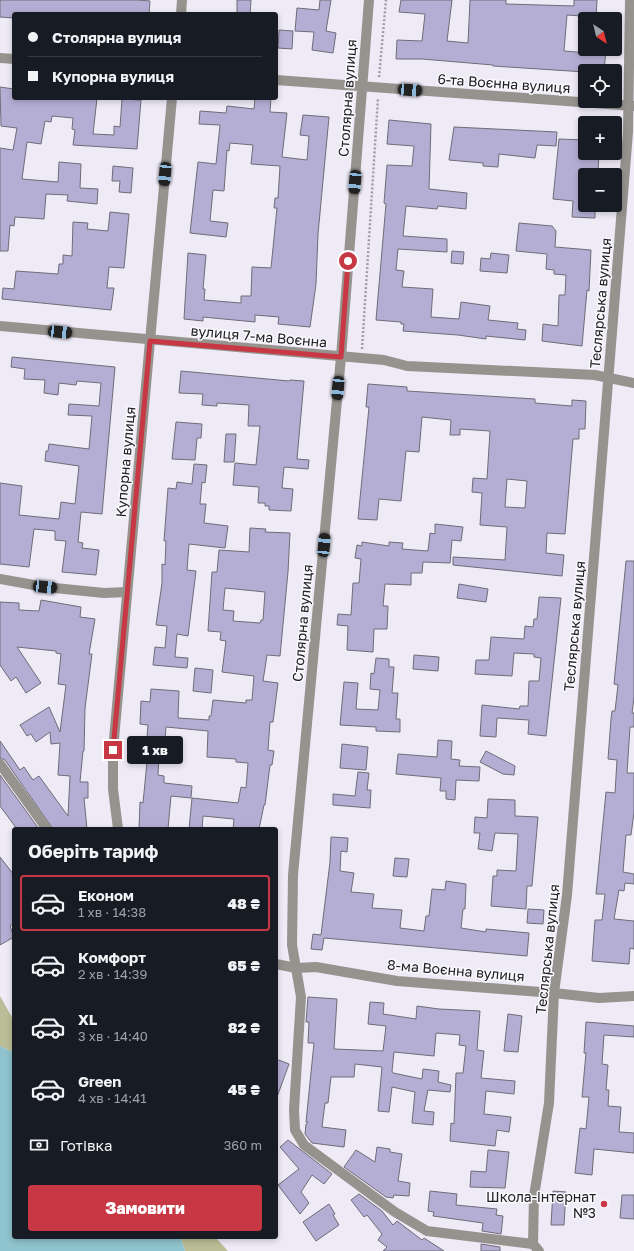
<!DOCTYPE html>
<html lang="uk">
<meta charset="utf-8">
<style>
:root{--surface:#171b24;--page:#20242c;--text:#f1f3f6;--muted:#9ea1a6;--line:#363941;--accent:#c83844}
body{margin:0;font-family:"Golos Text",sans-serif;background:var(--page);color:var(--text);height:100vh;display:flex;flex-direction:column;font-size:15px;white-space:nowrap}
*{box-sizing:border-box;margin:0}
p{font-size:13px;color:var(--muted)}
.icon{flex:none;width:22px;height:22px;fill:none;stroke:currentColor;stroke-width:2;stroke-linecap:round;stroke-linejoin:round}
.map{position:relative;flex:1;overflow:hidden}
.details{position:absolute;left:12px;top:827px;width:266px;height:412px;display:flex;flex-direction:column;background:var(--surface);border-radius:4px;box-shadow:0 2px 6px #0003}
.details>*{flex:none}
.guide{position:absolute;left:12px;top:12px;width:266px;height:88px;border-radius:4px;box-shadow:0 2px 6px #0003;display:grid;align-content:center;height:88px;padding:0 16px;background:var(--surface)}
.needle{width:26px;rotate:145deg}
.tools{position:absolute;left:578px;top:12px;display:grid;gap:8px}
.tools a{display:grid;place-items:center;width:44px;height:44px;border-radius:4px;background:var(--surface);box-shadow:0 2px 6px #0003;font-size:20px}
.end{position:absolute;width:18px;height:18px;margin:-9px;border:5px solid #c83844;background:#fff;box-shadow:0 0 0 2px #fff}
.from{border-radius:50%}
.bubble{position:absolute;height:28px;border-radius:4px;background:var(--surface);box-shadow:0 2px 6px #0003;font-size:13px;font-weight:800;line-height:28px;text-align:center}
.car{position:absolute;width:12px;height:24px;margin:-12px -6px;border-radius:5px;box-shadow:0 0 3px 1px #0007;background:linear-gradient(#222 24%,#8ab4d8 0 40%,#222 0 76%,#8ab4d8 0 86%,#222 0)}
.guide b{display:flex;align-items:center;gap:14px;height:38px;font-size:15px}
.guide b+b{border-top:1px solid var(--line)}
.guide i{width:10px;height:10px;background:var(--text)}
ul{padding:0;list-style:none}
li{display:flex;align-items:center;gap:12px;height:56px;margin:0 8px 6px;padding:0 8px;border:2px solid transparent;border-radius:4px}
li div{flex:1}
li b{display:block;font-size:15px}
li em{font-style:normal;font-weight:800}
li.on{border-color:var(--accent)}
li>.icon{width:36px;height:36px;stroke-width:1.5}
h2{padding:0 16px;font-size:18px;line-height:48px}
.pay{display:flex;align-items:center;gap:10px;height:44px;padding:0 16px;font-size:15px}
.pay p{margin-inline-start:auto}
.button{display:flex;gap:8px;margin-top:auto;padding:8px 16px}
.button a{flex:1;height:46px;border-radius:4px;background:var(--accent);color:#fff;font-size:16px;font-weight:800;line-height:46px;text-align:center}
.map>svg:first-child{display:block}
</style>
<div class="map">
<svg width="634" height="1251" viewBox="0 0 634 1251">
<rect width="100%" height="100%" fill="#eeeaf6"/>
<g fill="#babd96">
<path d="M0,996l14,25v32l-14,-7z"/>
<path d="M182,1237h33l13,14h-43l-4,-12z"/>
</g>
<path fill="#8fc3cd" d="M0,1046l14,7v184h168l-1,2 4,12h-185z"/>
<g fill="#b4aed5" stroke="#6e6c77" fill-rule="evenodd">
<path d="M0,0h138l12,1 -1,13h-135v4l-14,-1z"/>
<path d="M237,0h14l-1,14h-13z"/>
<path d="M320,0h11l-5,31 10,2 -3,20 -21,-3 2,-18 -19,-1 2,-23 22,2z"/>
<path d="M401,0h51l-5,41 21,2 2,-43h36v4l68,2v-6h23l-1,17 -29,-2 -3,36 25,2v-4h17l-2,22 -19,1 -92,-6v-1l-71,-6h-26l1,-19 25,1 3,-27 -26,-2z"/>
<path d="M279,30l14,1 -1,18 -14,-1z"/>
<path d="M0,87l14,2v9h83l-4,36 21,1v-9l6,1 2,-28 19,1 -4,49 -64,-4 2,-15 -3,-1 1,-11 -21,-2 -1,6 -6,-1 -4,23 -14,-2 -5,37 36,3 1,-20 22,2 -1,24 18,1 -1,15 -30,-3 1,-6 -22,-1 -2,25 -29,-2 -1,9 -4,-1 -2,26h-8v-103l13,2 4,-22 -16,-2z"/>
<path d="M255,98h16l-1,14 17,1 -5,44 25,3 2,-24 -9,-1 3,-20 26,2 -11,117 -2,50 -6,43 -32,-3 1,-7 -24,-2v7l-52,-5v4l-19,-2 4,-66 18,2 -3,34h2l-1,11 37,3v-7h10l1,-29 19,1 6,-60h-3l1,-10h3l2,-32 -29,-2 2,-19 -23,-2 -1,8 -2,-1 -3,41 -11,-1 -3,31 18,2 -2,14 -36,-4 8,-71 18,2 4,-39 -21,-1 1,-13 26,2 1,-7 27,3z"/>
<path d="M389,120l42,4 -2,65 38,4 -1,16 -28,-3 -1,3 -31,-3 -3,30 44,3v13l-49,-3 -2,21 8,1 -2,16 31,2 -2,28 28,2 2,-17 29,4 -2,14 30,3 -1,6 9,1 -1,10 -39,-4v3l-28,-4 -55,-4 1,-7h-3v-2l-25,-2 10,-116 -2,-1 3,-38 25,1 2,-20 -27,-2z"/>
<path d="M454,127l103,5 -1,14 -19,-1 -2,13 -36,-4 -1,13 -15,-1v-3l-34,-3z"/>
<path d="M559,139l26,1v13h14l-1,20 -13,-1v33h10v13l-23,-1 1,-16 -20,-2z"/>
<path d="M113,166l20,2 -2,25 -12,-1 1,-11h-8z"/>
<path d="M110,212l19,2 -5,54 -15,-1 -2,21h7l-3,22 -109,-11 1,-11 11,1 2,-18 42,3 1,-10h4v-9l9,1 1,-34 15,1 -1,6 21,2z"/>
<path d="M519,223l33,3 4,5 -1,16 36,3 -2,41 -2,-1 -5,56 -40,-5 1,-17 15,2 1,-31h6l1,-20 -12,-1v-4l-8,-1 1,-15 -31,-3z"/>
<path d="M452,251l12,1 -1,12 -12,-1z"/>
<path d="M491,253l18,2 -2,18 -27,-2 1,-13 9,1z"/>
<path d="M12,357l103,10 -13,147 -21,-2 -3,30 5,1 -1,5 17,2 -3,25 -34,-3 4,-31 -11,-1v-9l-21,-2 -5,38 -29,-3v-81l22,3 -3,29 40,4 2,-17 14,2 4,-38 -34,-5 1,-10h2l1,-7 40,5 3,-33 -24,-1 1,-11 30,2 2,-23 -24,-2 -1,4 -17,-2 -1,12 -14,-2 1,-13 -21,-1 1,-10 -14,-2z"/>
<path d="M181,371l108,10 1,-1 14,1 -7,78 12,1 -1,9 -24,-2 -2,21 11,1 -2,22 -22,-1v-4h-4v-3h-7l1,-16 -26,-2 2,-22 21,2 4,-39h-12l1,-21 -32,-2v3l-15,-1 1,-11 -24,-1z"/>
<path d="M368,384l39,3v4l128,8v4l37,3v-6l14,1 -1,28h-6v10h-6l-8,95 -18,-1 -1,20 18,2 -2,21 -109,-11v-8l52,3 2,-33 -27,-2 2,-32 -10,-1 1,-14 14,1 3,-48 -30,-2v6h-10l1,-15 -29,-3 -3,35 -13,-1 -5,50 -22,-2 -2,21 -19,-1 11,-112h-3zM507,479l20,2 -2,27 -20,-1z"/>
<path d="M176,422l26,2 -1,14h-4l-2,22 -23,-1z"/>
<path d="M226,434h10l-2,28h-10z"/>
<path d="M194,464l13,1 -2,18 -3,-1 -2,22h6l-2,19 24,3 -3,22 -36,-4 -2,26 9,1 -8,65 -11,-2 -2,23 13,1 -1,10 -34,-3 2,-18 10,1 2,-22 -11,-1 6,-42v-19l3,1 1,-24h-2l4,-53 8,1 1,-7 15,2z"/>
<path d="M435,524l28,3 -2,14 -9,-1 -2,23 -27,-1 -1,11h-11v12l-26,-1 -2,22h5l-1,23h-13l-1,23 -26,-2 1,-24 -11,-1 1,-11 13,1 2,-32h6l2,-24 -6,-1 2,-13 5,1v-4l27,4v-4l14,1 -1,6 26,2 2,-18 5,1z"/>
<path d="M250,528l16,1 -1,3 25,1 -2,39 -8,84 -13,-1 -4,26 15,2 -5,39h-3l-2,28 6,1 -2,14h-2l-5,40h-1l-5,24h-26l1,-10 -31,-3 -1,13h-13l3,-31 46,5 3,-16 5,1 2,-25 -12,-1v-3l-29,-2 1,-26 -42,-4 -2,27h-5l-1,21 6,1v7l28,3 -1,12 -20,-2 -3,33h-29l1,-27 3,1 4,-41h-2l3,-37 -8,-1 1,-23 9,1 1,-13 28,2 -1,27 31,2v-4h2l2,-16 33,3v-3h6l2,-24 -32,-4 4,-31 -6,-1 1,-8 -13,-1 4,-59h5l2,-22 30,2zM225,588l40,4 -2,28h-2l-1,3 -27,-2 1,-10 -11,-1z"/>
<path d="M626,561h8v137l-2,15h2v14h-4l-3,46h7v39l-3,23h-5l-3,37 11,2v10l-9,-1 -1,8 -5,-1 -5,29 20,2v28l-4,-1 -1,16 -37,-3 3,-41h7l3,-26h-9l10,-102 9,1 2,-33 -9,-1 3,-40 1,-8h3l3,-26 -4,-1z"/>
<path d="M459,584l29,5 -2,13 -29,-4z"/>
<path d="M539,597l22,1 -15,138 -18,-2 1,-14 -32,-2 -1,19 -16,-1 2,-31 37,4 1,-3h8l1,-25h10l2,-23 -7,-1v-3l-20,-1 -2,23 -37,-2 1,-14h13l2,-23 33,2 1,-13 8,1 1,-8h3z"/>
<path d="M41,600l40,7 -1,10 15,2 -6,35h3l-7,54 -1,43h-1l-3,31h8v16h-4l3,31h-34l-48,-69 -5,-2v-17l20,29 4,-3 9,13 6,-4 29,40 2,-40 -12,-1 2,-32 -9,1 -1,-12 -14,10 -5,-8 -4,2 -7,-11 29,-18 11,25 6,-47 -8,-1 3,-30 -5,-1v-2l-39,-4 24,36 -15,10 -10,-16 -5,4 -11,-16v-63l19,1v7l20,1z"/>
<path d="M414,655l25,2 -1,14 -25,-2z"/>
<path d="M376,658l13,1v8h5l-2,26h6l-2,26h4v13l-24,-1v-4l-36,-2 4,-43 14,1 -2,26 22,1 2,-20 -10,-1 1,-16 3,1z"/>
<path d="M195,668l18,2 -2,23 -18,-2z"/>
<path d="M438,740l14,1 -1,18 9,1 -1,6 21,1 -1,14 -23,-1 -1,20 -9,-1v-8h-6l1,-13 -45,-4 2,-20 39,3z"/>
<path d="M342,744l26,3 -2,23 -26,-2z"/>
<path d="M486,751l29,15 -1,9 -11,-1 -23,-12z"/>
<path d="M358,772l11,1 -2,17h4l-1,18 -37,-3v-11l22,2z"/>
<path d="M0,775l39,54h-22l-17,-23z"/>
<path d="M488,799l27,1v16l23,1 -6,69h-5l-1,23 -35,-3 2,-30h4v-6l19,1 2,-37 -23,-1 -3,18 -14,-2 2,-16h-6l1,-16 12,1z"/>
<path d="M331,837l17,1 -1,14 -6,-1 -1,20 14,2 -3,19 23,2 -2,14 30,2 -2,18 24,3 2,-15h3l3,-27 13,1 1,-9 20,3 -1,25h-2l-2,19 25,4v-3l43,4 -2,23 -203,-18 -2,12 -11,-1 2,-15 8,1 9,-73z"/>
<path d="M0,857l14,18v48l-4,3 4,11 -14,8z"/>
<path d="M395,858l14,1 -2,18 -14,-1z"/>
<path d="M528,909l16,1 -1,14 -16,-1z"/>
<path d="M308,997l29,2 -3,50 49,2 3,-25 -18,-2 2,-22 14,1 -1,11 33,5 1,-13 22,3 41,2 -3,39 7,1 -3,27 34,3 -1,13 -28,-3 -2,23 27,3 -2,15 -12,-2 -2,16 -45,-5 1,-18 3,1 2,-51h7l3,-27 -7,-1 1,-10 -24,-2 -2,23 -40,-4 -2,19 1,2 29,6 1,-10 16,2 -1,11 13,3 -1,7 -22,-2 -4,21 10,1 -1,13 -21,-2 3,-31 -23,-5 -3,25 -11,-1 4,-44 -27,-3 -1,13h-23l-3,26h-3l-3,24 24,3 -2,17 -32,-4 -7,-9 1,-10 2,-2h-2l8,-79h-6l1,-21h-3z"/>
<path d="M508,1014l14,2 -4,36 -14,-1z"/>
<path d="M586,1022l48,4v11l-30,-2 -2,29 6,1 -2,25h3l-1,16 13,1 -2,25 15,1v20l-40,-4 -2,26 -17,-2 5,-45 6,1 3,-32h-7l4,-44h-2z"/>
<path d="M276,1059l13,5 -12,33h-1z"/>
<path d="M288,1140l44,34 -8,10 -12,-9 -11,17 8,11 -9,11 -22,-29 21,-16 -19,-22z"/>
<path d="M377,1147l13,2v3l12,2 -4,27 12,2 -1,13 -15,-1 -1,3 -7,-1 -42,-30 12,-17 19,12z"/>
<path d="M488,1150l21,2 -4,36 -35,-1 1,-16 15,1z"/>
<path d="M430,1191l27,3 -1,11 41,4 -1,6 7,1 -2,18 -19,-3 1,-8 -50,-7 1,-4 -6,-1z"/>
<path d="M553,1191l13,1 -2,33h-13z"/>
<path d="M359,1194l23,17 11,14 4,-4 25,19 2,-2 20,13h-61l4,-4 -9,-7 4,-6 -15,-19 -3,2 -13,-17z"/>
<path d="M622,1195h12v24l-14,-1z"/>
<path d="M329,1204l6,10 -2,1 6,10 -23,16 -13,-19z"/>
<path d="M481,1244l19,3v4h-19z"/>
</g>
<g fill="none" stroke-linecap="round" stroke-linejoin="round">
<g stroke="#a09da6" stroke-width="2.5" stroke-dasharray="2 2" stroke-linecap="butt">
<path d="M379,77l7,-77"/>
<path d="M362,349l16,-251"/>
</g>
<g stroke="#96938f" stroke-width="10">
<path d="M369,0l-28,357 -48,518 -1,70 9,52 -7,113 1,20 9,15 91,67 32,19 106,13"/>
<path d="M181,14l1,-14"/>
<path d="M0,58l14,1"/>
<path d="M276,80l358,26"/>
<path d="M0,326l384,34 23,6 188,9 39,8"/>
<path d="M0,579l45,8 59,6 23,-1"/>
<path d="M0,764l47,65"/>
<path d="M118,829l-5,-40v-39l59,-652"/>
<path d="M276,964l20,4 20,-1 81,14 157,12 45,5 35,-2"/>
<path d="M539,1251l-6,-7 1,-48 15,-93 5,-110 13,-98 61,-763 2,-132"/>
</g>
</g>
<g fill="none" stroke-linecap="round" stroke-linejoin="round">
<path stroke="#c83844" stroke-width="5" d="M113,750l37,-409 191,16 7,-96"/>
</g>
<circle fill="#c83844" stroke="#faf9fd" stroke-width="1.5" cx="604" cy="1204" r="4"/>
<g text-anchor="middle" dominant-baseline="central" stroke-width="3" stroke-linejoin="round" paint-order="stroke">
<g font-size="14" fill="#212024" stroke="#faf9fd">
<text transform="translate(504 83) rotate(4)">6-та Воєнна вулиця</text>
<text transform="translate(347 98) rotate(-86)">Столярна вулиця</text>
<text transform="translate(600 303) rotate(-85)">Теслярська вулиця</text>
<text transform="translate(259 336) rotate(5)">вулиця 7-ма Воєнна</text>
<text transform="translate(125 462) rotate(-85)">Купорна вулиця</text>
<text transform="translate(302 623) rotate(-85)">Столярна вулиця</text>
<text transform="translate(574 626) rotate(-85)">Теслярська вулиця</text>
<text transform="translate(547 949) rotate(-84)">Теслярська вулиця</text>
<text transform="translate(456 970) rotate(5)">8-ма Воєнна вулиця</text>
</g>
<g font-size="14" fill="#212024" stroke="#faf9fd" text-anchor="end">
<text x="596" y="1196">Школа-інтернат<tspan x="596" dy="16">№3</tspan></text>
</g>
</g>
</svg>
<div class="tools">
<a><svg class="needle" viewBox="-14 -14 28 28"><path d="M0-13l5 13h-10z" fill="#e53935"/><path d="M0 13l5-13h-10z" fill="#9ea1a6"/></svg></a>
<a><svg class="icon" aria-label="locate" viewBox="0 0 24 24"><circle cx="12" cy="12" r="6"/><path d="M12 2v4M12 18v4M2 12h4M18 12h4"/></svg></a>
<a>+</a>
<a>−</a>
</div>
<i class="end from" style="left:348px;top:261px"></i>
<i class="end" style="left:113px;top:750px"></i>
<div class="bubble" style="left:127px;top:736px;width:56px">1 хв</div>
<i class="car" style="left:410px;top:90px;rotate:94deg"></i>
<i class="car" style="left:165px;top:174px;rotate:185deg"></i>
<i class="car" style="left:355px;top:182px;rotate:185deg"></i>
<i class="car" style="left:60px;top:332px;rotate:96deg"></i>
<i class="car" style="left:338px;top:388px;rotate:185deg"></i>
<i class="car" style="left:324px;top:545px;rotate:5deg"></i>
<i class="car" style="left:45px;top:587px;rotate:96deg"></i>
<div class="guide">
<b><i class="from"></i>Столярна вулиця</b>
<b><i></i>Купорна вулиця</b>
</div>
<section class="details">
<h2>Оберіть тариф</h2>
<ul>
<li class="on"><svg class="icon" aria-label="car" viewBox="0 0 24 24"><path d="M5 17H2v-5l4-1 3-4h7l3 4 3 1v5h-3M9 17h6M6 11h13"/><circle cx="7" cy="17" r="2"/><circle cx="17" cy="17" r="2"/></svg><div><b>Економ</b><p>1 хв · 14:38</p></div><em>48 ₴</em></li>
<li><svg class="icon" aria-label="car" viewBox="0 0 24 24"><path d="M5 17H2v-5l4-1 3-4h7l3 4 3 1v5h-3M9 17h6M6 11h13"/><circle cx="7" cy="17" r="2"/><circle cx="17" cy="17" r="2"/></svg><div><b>Комфорт</b><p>2 хв · 14:39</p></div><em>65 ₴</em></li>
<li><svg class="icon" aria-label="car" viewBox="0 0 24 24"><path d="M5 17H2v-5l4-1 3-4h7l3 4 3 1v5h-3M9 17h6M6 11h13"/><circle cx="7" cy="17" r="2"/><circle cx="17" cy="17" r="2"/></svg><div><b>XL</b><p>3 хв · 14:40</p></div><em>82 ₴</em></li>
<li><svg class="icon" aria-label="car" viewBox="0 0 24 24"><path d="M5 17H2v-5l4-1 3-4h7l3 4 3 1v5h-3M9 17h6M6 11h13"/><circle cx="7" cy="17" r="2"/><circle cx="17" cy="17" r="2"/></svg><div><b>Green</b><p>4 хв · 14:41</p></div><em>45 ₴</em></li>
</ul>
<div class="pay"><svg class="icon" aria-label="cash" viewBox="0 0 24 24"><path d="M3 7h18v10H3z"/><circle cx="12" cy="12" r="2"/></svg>Готівка<p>360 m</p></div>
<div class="button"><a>Замовити</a></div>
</section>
</div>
